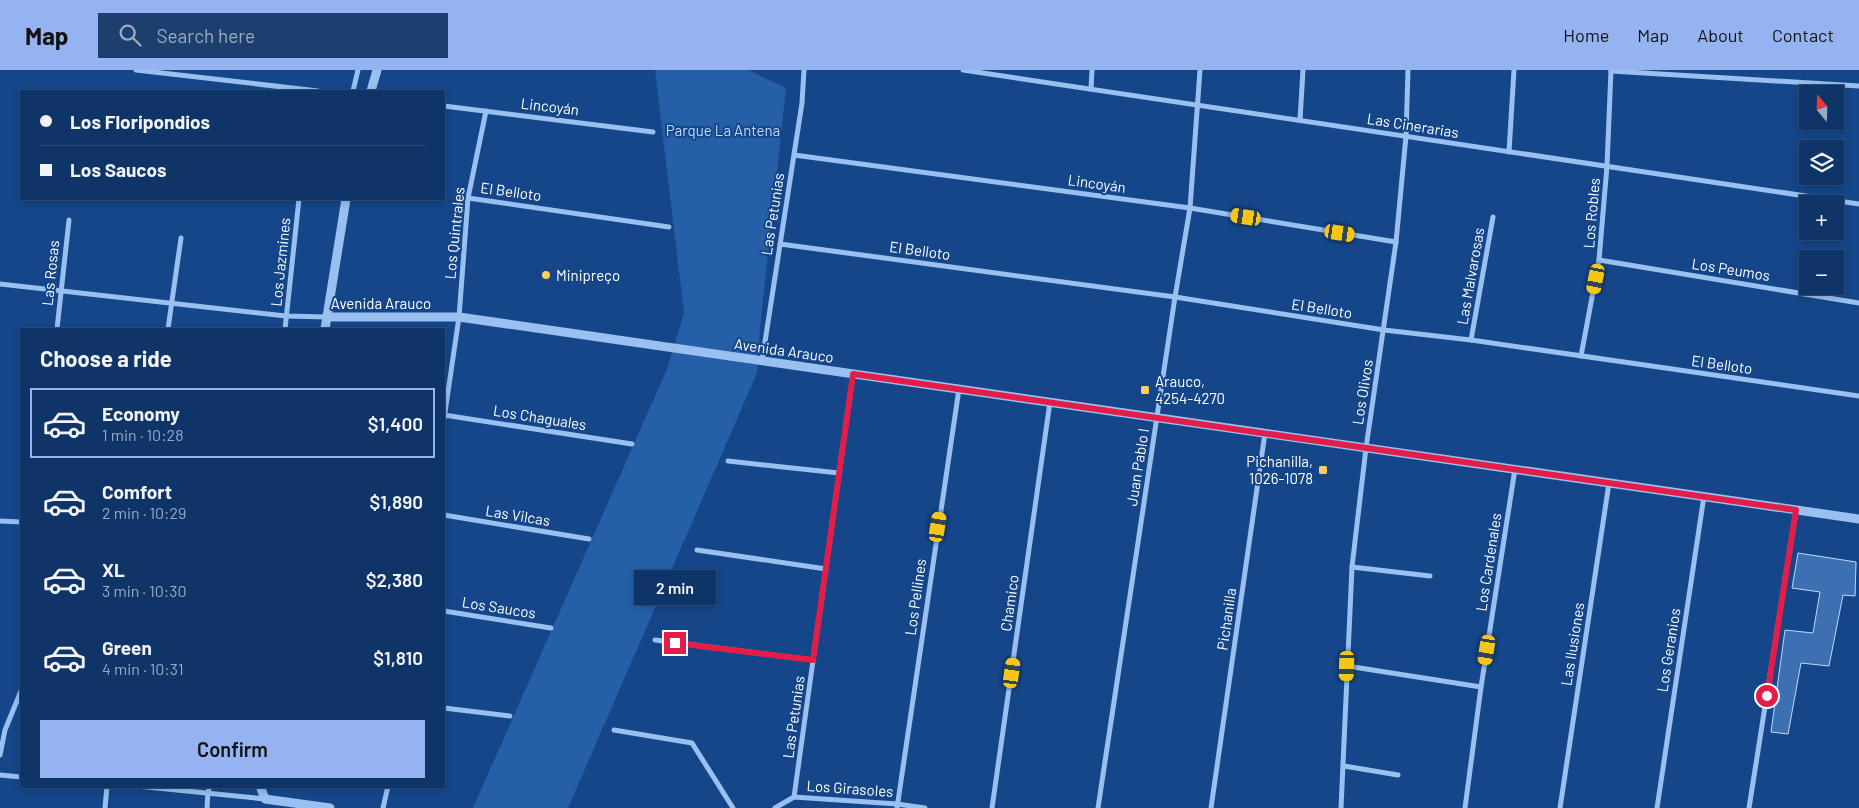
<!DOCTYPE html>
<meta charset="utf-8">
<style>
:root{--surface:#0f3467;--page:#1d3f70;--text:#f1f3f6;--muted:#9baac0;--line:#2f4f7b;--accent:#95b2f1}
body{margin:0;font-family:Barlow,sans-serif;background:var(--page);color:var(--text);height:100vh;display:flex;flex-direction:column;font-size:19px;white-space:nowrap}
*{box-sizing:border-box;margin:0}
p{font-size:16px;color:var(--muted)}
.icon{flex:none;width:28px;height:28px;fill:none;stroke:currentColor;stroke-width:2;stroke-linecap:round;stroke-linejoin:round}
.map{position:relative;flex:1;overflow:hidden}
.sheet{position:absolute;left:20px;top:258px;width:425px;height:460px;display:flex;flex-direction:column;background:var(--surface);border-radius:0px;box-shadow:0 2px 8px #0003,0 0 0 1px var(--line)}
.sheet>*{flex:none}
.guide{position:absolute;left:20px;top:20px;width:425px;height:110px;border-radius:0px;box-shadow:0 2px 8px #0003,0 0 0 1px var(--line);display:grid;align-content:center;height:110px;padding:0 20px;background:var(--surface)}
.needle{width:32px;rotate:341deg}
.fabs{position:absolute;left:1799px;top:15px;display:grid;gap:10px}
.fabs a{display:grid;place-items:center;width:45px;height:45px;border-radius:0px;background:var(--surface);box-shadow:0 2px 8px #0003,0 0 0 1px var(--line);font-size:25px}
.end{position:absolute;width:22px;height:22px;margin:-11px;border:6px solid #e11d48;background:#fff;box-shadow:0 0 0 2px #fff}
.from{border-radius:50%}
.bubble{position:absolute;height:35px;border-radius:0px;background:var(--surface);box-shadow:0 2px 8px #0003,0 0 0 1px var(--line);font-size:16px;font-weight:600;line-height:35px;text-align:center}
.car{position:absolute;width:15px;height:30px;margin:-15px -8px;border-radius:6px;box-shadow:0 0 4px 1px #0007;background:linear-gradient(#f5c518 24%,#345 0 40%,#f5c518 0 76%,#345 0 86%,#f5c518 0)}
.guide b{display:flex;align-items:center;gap:18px;height:48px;font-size:19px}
.guide b+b{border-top:1px solid var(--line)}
.guide i{width:12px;height:12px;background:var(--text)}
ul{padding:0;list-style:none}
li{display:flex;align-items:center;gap:15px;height:70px;margin:0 10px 8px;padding:0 10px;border:2px solid transparent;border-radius:0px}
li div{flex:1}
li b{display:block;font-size:19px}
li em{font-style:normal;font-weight:600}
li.on{border-color:var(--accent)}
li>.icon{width:45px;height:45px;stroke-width:1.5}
h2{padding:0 20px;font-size:22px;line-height:60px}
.button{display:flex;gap:10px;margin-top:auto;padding:10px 20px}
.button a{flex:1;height:58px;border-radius:0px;background:var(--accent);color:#111;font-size:20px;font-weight:600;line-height:58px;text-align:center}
header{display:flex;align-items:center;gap:30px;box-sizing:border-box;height:70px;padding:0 25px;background:var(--accent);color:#111}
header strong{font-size:24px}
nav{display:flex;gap:28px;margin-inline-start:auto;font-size:18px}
.search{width:350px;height:45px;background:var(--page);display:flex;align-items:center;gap:12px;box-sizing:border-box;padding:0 18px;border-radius:0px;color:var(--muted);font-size:19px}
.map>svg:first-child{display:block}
</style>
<header>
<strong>Map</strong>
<div class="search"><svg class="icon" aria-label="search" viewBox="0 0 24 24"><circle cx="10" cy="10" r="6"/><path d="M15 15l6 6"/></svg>Search here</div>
<nav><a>Home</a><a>Map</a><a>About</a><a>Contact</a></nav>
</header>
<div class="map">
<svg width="1859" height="738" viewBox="0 0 1859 738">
<rect width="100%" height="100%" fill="#144689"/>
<path fill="#255fa8" d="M655,0h93l38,18 -26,240 -3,45 -189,435h-95l194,-439 17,-56z"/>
<path fill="#3c70b2" stroke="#c0dafb" d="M1798,483l58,9 -1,34 -12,-1 -14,71 -28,-3 -13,71 -17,-2 14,-102 28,3 7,-41 -28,-4z"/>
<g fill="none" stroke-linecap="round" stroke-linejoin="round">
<g stroke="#99c0f0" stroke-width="5">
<path d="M136,0l182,21"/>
<path d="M963,0l896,134"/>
<path d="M1611,1l248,15"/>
<path d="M1091,19l1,-19"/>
<path d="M353,21l5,-21"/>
<path d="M444,36l209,26"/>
<path d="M1300,50l3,-50"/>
<path d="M1509,82l5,-82"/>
<path d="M794,85l396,53 206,34"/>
<path d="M468,128l201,29"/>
<path d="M780,174l395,53 209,33 87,10 388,56"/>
<path d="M1599,190l260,43"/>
<path d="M0,214l286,32 41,1"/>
<path d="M57,259l12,-109"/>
<path d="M168,259l13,-91"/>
<path d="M285,259l14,-130"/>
<path d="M1471,270l22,-123"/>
<path d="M1581,286l18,-96 8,-94 4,-96"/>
<path d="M762,291l40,-258 2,-33"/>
<path d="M444,345l188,29"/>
<path d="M444,349l15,-102 9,-119 18,-87"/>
<path d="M728,391l111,12"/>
<path d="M444,445l145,24"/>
<path d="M0,451l21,1"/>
<path d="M697,480l129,19"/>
<path d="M1352,497l78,9"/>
<path d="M444,541l107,17"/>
<path d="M655,570l158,20"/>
<path d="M1347,596l134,21"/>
<path d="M444,638l66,8"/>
<path d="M614,660l78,13 41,65"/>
<path d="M0,685l5,-25 16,-39"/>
<path d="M1344,696l54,9"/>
<path d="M0,705l21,2"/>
<path d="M137,716l128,13"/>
<path d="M794,727l59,-423"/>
<path d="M105,738l2,-22"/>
<path d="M207,738l1,-16 2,-6"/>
<path d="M383,738l5,-22"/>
<path d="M775,738l19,-11 103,7 28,4"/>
<path d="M897,738l62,-419"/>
<path d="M992,738l58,-406"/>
<path d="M1098,738l77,-511 15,-89 10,-138"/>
<path d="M1211,738l54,-375"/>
<path d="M1341,738l11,-241 14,-119 30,-206 10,-106 2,-66"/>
<path d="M1465,738l16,-121 34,-218"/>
<path d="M1560,738l49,-325"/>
<path d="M1657,738l47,-312"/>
<path d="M1749,738l47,-298"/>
</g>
<g stroke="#99c0f0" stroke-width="9">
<path d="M371,21l6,-21"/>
<path d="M327,247h132l1400,202"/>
<path d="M325,259l21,-130"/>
<path d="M260,716l5,13 65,9"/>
</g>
</g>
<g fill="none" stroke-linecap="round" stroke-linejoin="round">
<path stroke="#e11d48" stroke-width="6" d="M675,573l138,17 40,-286 943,136 -29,186"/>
</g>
<g fill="#ffd058" stroke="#144689" stroke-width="2">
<circle cx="546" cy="205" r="5"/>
<rect x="1140" y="315" width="10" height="10" rx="2.5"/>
<rect x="1318" y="395" width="10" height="10" rx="2.5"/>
</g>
<g text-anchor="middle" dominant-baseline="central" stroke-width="4" stroke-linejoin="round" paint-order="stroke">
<g font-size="15" fill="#fff" stroke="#144689">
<text transform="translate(550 36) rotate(7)">Lincoyán</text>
<text transform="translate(1413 55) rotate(9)">Las Cinerarias</text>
<text transform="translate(1097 113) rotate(8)">Lincoyán</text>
<text transform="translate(511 121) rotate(8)">El Belloto</text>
<text transform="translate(1591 143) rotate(-85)">Los Robles</text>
<text transform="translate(772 144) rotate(-81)">Las Petunias</text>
<text transform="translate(454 163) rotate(-84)">Los Quintrales</text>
<text transform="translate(920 180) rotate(8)">El Belloto</text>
<text transform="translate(280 192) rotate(-84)">Los Jazmines</text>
<text transform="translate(1731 199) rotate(9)">Los Peumos</text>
<text transform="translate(50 203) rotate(-84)">Las Rosas</text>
<text transform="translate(1470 206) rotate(-80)">Las Malvarosas</text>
<text x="381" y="233">Avenida Arauco</text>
<text transform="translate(1322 238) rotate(9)">El Belloto</text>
<text transform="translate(784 280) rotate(8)">Avenida Arauco</text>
<text transform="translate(1722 294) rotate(8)">El Belloto</text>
<text transform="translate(1362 322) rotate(-81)">Los Olivos</text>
<text transform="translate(540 347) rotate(9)">Los Chaguales</text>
<text transform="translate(1137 397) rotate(-81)">Juan Pablo I</text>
<text transform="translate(518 445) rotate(9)">Las Vilcas</text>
<text transform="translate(1488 492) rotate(-81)">Los Cardenales</text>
<text transform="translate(915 527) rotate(-82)">Los Pellines</text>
<text transform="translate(1009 533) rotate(-82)">Chamico</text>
<text transform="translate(499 537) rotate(9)">Los Saucos</text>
<text transform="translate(1226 549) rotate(-82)">Pichanilla</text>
<text transform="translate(1572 574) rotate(-81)">Las Ilusiones</text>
<text transform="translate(1668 580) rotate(-81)">Los Geranios</text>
<text transform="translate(793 647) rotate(-82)">Las Petunias</text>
<text transform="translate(850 718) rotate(4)">Los Girasoles</text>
</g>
<g font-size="15" fill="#c0dafb" stroke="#144689">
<text x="723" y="60">Parque La Antena</text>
</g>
<g font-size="15" fill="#fff" stroke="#144689" text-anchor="start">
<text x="556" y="205">Minipreço</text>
<text x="1155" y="311">Arauco,<tspan x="1155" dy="17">4254-4270</tspan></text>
<text x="1313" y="391" text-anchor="end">Pichanilla,<tspan x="1313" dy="17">1026-1078</tspan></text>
</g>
</g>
</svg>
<div class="fabs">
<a><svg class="needle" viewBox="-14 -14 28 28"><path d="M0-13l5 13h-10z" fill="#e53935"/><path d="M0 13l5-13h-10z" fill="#9baac0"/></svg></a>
<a><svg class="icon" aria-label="layers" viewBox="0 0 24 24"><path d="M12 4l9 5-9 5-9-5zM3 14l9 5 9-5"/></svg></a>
<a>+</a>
<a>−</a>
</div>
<i class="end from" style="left:1767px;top:626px"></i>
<i class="end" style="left:675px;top:573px"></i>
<div class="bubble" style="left:634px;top:500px;width:82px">2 min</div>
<i class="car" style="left:1246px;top:147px;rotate:279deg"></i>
<i class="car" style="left:1340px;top:163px;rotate:99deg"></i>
<i class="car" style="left:1596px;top:209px;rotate:191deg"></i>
<i class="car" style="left:938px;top:457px;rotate:9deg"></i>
<i class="car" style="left:1487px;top:580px;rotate:189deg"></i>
<i class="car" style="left:1347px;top:596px;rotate:182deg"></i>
<i class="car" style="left:1012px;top:603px;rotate:8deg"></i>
<div class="guide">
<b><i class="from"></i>Los Floripondios</b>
<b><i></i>Los Saucos</b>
</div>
<section class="sheet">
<h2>Choose a ride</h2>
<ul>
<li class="on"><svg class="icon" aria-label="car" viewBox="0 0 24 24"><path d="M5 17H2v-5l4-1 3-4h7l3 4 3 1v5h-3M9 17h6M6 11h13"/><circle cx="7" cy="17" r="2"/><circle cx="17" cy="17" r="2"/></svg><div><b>Economy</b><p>1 min · 10:28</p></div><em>$1,400</em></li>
<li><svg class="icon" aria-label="car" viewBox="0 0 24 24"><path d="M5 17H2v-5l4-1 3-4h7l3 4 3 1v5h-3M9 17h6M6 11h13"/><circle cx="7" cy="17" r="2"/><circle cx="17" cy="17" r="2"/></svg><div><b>Comfort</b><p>2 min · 10:29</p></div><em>$1,890</em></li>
<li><svg class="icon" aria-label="car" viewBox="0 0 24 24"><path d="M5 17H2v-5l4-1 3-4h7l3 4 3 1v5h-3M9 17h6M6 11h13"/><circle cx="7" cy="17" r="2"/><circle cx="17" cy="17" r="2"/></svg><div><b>XL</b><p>3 min · 10:30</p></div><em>$2,380</em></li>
<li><svg class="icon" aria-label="car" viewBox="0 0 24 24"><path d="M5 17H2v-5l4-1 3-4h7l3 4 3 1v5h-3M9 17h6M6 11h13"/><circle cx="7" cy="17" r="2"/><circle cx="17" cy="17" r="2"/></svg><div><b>Green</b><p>4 min · 10:31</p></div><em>$1,810</em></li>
</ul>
<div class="button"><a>Confirm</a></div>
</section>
</div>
